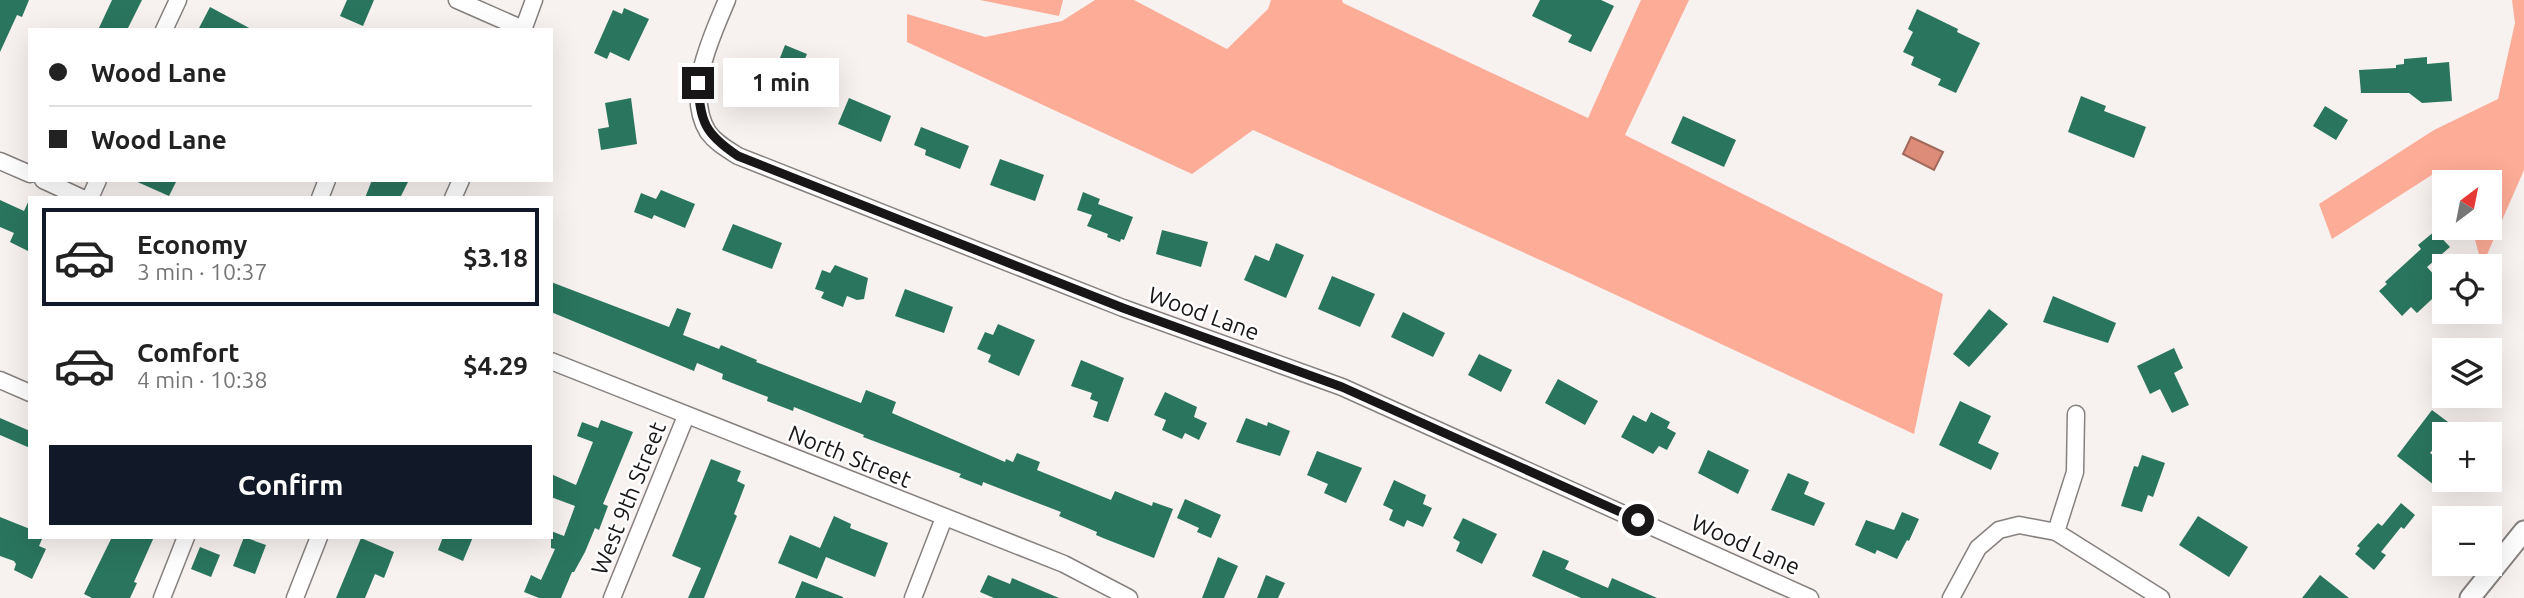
<!DOCTYPE html>
<meta charset="utf-8">
<style>
:root{--surface:#fff;--page:#f6f6f6;--text:#222;--muted:#767676;--line:#e0e0e0;--accent:#111827}
body{margin:0;font-family:Ubuntu,sans-serif;background:var(--page);color:var(--text);height:100vh;display:flex;flex-direction:column;font-size:26px;white-space:nowrap}
*{box-sizing:border-box;margin:0}
p{font-size:23px;color:var(--muted)}
.icon{flex:none;width:38px;height:38px;fill:none;stroke:currentColor;stroke-width:2;stroke-linecap:round;stroke-linejoin:round}
.map{position:relative;flex:1;overflow:hidden}
.side{position:absolute;left:28px;top:196px;width:525px;height:343px;display:flex;flex-direction:column;background:var(--surface);border-radius:0px;box-shadow:0 7px 28px #0002}
.side>*{flex:none}
.guide{position:absolute;left:28px;top:28px;width:525px;height:154px;border-radius:0px;box-shadow:0 7px 28px #0002;display:grid;align-content:center;height:154px;padding:0 21px;background:var(--surface)}
.needle{width:46px;rotate:32deg}
.tools{position:absolute;left:2432px;top:170px;display:grid;gap:14px}
.tools a{display:grid;place-items:center;width:70px;height:70px;border-radius:0px;background:var(--surface);box-shadow:0 7px 28px #0002;font-size:35px}
.end{position:absolute;width:32px;height:32px;margin:-16px;border:9px solid #181616;background:#fff;box-shadow:0 0 0 4px #fff}
.from{border-radius:50%}
.bubble{position:absolute;height:49px;border-radius:0px;background:var(--surface);box-shadow:0 7px 28px #0002;font-size:23px;font-weight:700;line-height:49px;text-align:center}
.guide b{display:flex;align-items:center;gap:24px;height:66px;font-size:26px}
.guide b+b{border-top:2px solid var(--line)}
.guide i{width:18px;height:18px;background:var(--text)}
ul{padding:12px 0 0;list-style:none}
li{display:flex;align-items:center;gap:21px;height:98px;margin:0 14px 10px;padding:0 7px;border:4px solid transparent;border-radius:0px}
li div{flex:1}
li b{display:block;font-size:26px}
li em{font-style:normal;font-weight:700}
li.on{border-color:var(--accent)}
li>.icon{width:63px;height:63px;stroke-width:1.5}
.primary-button{display:flex;gap:14px;margin-top:auto;padding:14px 21px}
.primary-button a{flex:1;height:80px;border-radius:0px;background:var(--accent);color:#fff;font-size:28px;font-weight:700;line-height:80px;text-align:center}
.map>svg:first-child{display:block}
</style>
<div class="map">
<svg width="2524" height="598" viewBox="0 0 2524 598">
<rect width="100%" height="100%" fill="#f7f1ef"/>
<g fill="#fdac97">
<path d="M980,0h83l-4,16z"/>
<path d="M1095,0h39l93,49 41,-40 3,-9h71l1,3 245,115 53,-118h48l-64,135 318,159 -29,140 -343,-160 -318,-144 -61,44 -285,-132v-28l78,23 77,-16z"/>
<path d="M2512,0h12v170l-42,96 -10,-38h18v-46h-29l-3,-9 -20,-2 -106,68 -13,-35 115,-74 64,-31 17,-76z"/>
</g>
<path fill="#dc8c78" stroke="#a1695b" stroke-width="2" d="M1911,137l32,15 -9,18 -31,-16z"/>
<g fill="#2a755e">
<path d="M0,0h29l-7,17 -5,-2 -17,37z"/>
<path d="M112,0h30l-15,30h-29z"/>
<path d="M347,0h27l-11,26 -23,-10z"/>
<path d="M1540,0h61l13,6 -23,46 -23,-10 4,-7 -40,-19z"/>
<path d="M210,7l43,23h-55z"/>
<path d="M624,8l25,11 -20,42 -19,-9 -3,7 -13,-6 19,-43 9,4z"/>
<path d="M1917,9l41,20 -1,3 23,11 -24,50 -18,-8 3,-6 -30,-14 3,-8 -11,-5 10,-20 -5,-3z"/>
<path d="M785,45l22,9 -16,37 -5,-2 -7,15 -24,-10 15,-35 8,4z"/>
<path d="M2427,57v7l22,-2 3,39 -30,2 -13,-10h-48l-2,-23 37,-2v-3l8,-1v-5z"/>
<path d="M2081,96l25,10 -2,5 42,16 -12,31 -66,-26z"/>
<path d="M631,98l6,46 -36,6 -3,-21 11,-2 -4,-24z"/>
<path d="M849,98l42,18 -10,26 -43,-18z"/>
<path d="M2325,106l23,14 -12,20 -23,-14z"/>
<path d="M1683,116l53,24 -12,27 -53,-24z"/>
<path d="M921,127l48,19 -9,23 -35,-14 1,-5 -12,-5z"/>
<path d="M1000,159l44,16 -9,26 -45,-16z"/>
<path d="M133,180h44l-8,16z"/>
<path d="M372,180h37l-9,18h-35z"/>
<path d="M661,190l34,14 -10,24 -31,-13 -2,4 -18,-7 7,-19 15,6z"/>
<path d="M1083,192l17,7 -2,5 35,13 -9,23 -3,-1 -1,3 -13,-5 1,-3 -21,-8 5,-11 -15,-5z"/>
<path d="M30,198v54l-20,-10 4,-9 -14,-6v-27l24,11z"/>
<path d="M733,224l49,19 -10,26 -50,-19z"/>
<path d="M1162,230l46,12 -7,25 -45,-13z"/>
<path d="M2435,231l15,16 -23,20 18,20 -28,26 -6,-6 -9,9 -23,-25 8,-7 -2,-2 36,-33 -3,-4z"/>
<path d="M1276,243l28,12 -18,43 -42,-18 11,-25 14,6z"/>
<path d="M835,265l33,13 -4,21 -7,1 -10,-4 -4,11 -22,-9 3,-6 -9,-3 7,-19 8,3z"/>
<path d="M1332,276l43,18 -15,33 -42,-18z"/>
<path d="M551,282l118,45 8,-19 14,5 -8,22 36,14 2,-4 36,15 -1,2 105,41 5,-13 30,12 -4,11 113,49 1,-3 7,3 4,-9 23,9 -3,8 74,30 4,-9 37,15 1,-4 20,7 -19,49 -51,-20 -7,-3 1,-3 -38,-16 2,-4 -78,-30 -1,4 -23,-9 2,-3 -98,-37 1,-2 -70,-28 -1,4 -26,-10 1,-4 -46,-18 1,-5 -26,-11 -3,8 -143,-59z"/>
<path d="M905,289l48,18 -9,26 -49,-17z"/>
<path d="M2053,296l63,27 -8,20 -65,-21z"/>
<path d="M1989,309l19,15 -39,43 -16,-13z"/>
<path d="M1403,312l42,21 -12,24 -42,-20z"/>
<path d="M998,324l37,16 -16,36 -31,-14 3,-7 -14,-6 8,-17 8,3z"/>
<path d="M2174,348l9,20 -9,5 15,32 -17,8 -12,-24 -10,5 -13,-28z"/>
<path d="M1479,354l33,16 -11,22 -33,-17z"/>
<path d="M1081,360l43,18 -16,44 -15,-5 5,-15 -8,-3 2,-6 -21,-7z"/>
<path d="M1558,379l40,22 -13,24 -40,-22z"/>
<path d="M1165,392l32,15 -3,10 13,6 -8,17 -14,-7 -3,6 -20,-9 4,-10 -12,-5z"/>
<path d="M1960,401l31,15 -13,27 21,10 -8,17 -52,-25z"/>
<path d="M2432,410l20,15 -22,28 15,11v7l-11,14 -37,-29z"/>
<path d="M1651,412l19,10 -3,6 9,5 -9,17 -8,-4 -6,8 -32,-17 12,-22 13,7z"/>
<path d="M0,418l30,13v17l-30,-13z"/>
<path d="M1246,418l21,8 1,-4 22,9 -10,25 -44,-14z"/>
<path d="M601,420l32,12 -30,72 5,2 -9,24 -4,-2 -10,24 -11,20h-2l-11,26h-22l-15,-6 7,-17 10,5 14,-31 -4,-1v-17l13,5 11,-30 -24,-9v-23l25,11 17,-43 -16,-6 5,-14 16,6z"/>
<path d="M1708,450l41,20 -11,24 -40,-21z"/>
<path d="M1317,451l45,17 -16,35 -22,-10 4,-9 -21,-9z"/>
<path d="M2142,455l23,8 -12,34 -5,-2 -6,17 -21,-6 13,-40 4,1z"/>
<path d="M711,459l30,12 -4,10 8,4 -11,29 3,2 -33,82h-16l13,-30 -29,-12z"/>
<path d="M1788,473l21,9 -5,12 21,9 -11,23 -43,-16z"/>
<path d="M1394,480l32,15 -3,9 9,4 -9,19 -16,-7 -3,7 -15,-7 4,-10 -10,-5z"/>
<path d="M1185,499l36,16 -10,23 -14,-6 2,-4 -22,-10z"/>
<path d="M2401,503l14,12 -11,14 -3,-2 -20,25 5,3 -12,15 -19,-16 5,-6 -3,-2 21,-23 4,3z"/>
<path d="M1902,512l17,7 -10,22 -2,-1 -10,19 -20,-9 -2,4 -20,-9 11,-25 28,10z"/>
<path d="M834,516l17,8 -1,4 38,15 -13,34 -49,-20 -9,22 -39,-16 12,-28 30,13z"/>
<path d="M2198,516l50,31 -19,30 -50,-32z"/>
<path d="M0,517l30,12v8l12,2 -3,7 7,3 -14,30 -18,-9 2,-6 -2,-3 -14,-5z"/>
<path d="M1463,518l34,16 -15,30 -26,-13 4,-9 -7,-4z"/>
<path d="M112,537h42l-20,45 3,1 -7,15h-38l-8,-4z"/>
<path d="M244,537l22,8 -11,29 -22,-8z"/>
<path d="M443,537h30l-10,24 -25,-11z"/>
<path d="M361,538l33,14 -10,26 -9,-4 -10,24h-29z"/>
<path d="M200,547l20,8 -9,22 -20,-8z"/>
<path d="M1543,550l26,11 -4,8 43,19 4,-10 45,20h-76l-49,-22z"/>
<path d="M1218,557l20,9 -14,32h-22z"/>
<path d="M988,575l22,9 2,-6 47,20h-65l-14,-6z"/>
<path d="M1266,575l19,8 -7,15h-21z"/>
<path d="M2320,575l29,23h-47z"/>
<path d="M802,581l41,16v1h-48z"/>
</g>
<g fill="none" stroke-linecap="round" stroke-linejoin="round">
<g stroke="#86817f" stroke-width="19">
<g id="minor">
<path d="M457,0l66,29"/>
<path d="M727,0c-16,38 -43,93 -19,132 8,11 19,17 30,24l385,152 219,79 468,211"/>
<path d="M164,30l14,-30"/>
<path d="M523,30l11,-30"/>
<path d="M0,161l30,13"/>
<path d="M43,180l39,18"/>
<path d="M90,198l8,-18"/>
<path d="M320,198l7,-18"/>
<path d="M453,198l8,-18"/>
<path d="M551,361l513,203 65,34"/>
<path d="M0,380l30,13"/>
<path d="M2056,532l19,-60 1,-58"/>
<path d="M162,598l24,-61"/>
<path d="M295,598l24,-61"/>
<path d="M612,598l74,-182"/>
<path d="M913,598l31,-80"/>
<path d="M1951,598l27,-50 21,-18 20,-5 37,7 105,66"/>
</g>
</g>
<g stroke="#86817f" stroke-width="23">
<path id="tertiary" d="M2470,598l54,-67"/>
</g>
<use href="#minor" stroke="#fff" stroke-width="16"/>
<use href="#tertiary" stroke="#fff" stroke-width="19"/>
</g>
<g fill="none" stroke-linecap="round" stroke-linejoin="round">
<path stroke="#181616" stroke-width="9" d="M698,83c2,39 7,51 40,73l385,152 219,79 296,133"/>
</g>
<g text-anchor="middle" dominant-baseline="central" stroke-width="5" stroke-linejoin="round" paint-order="stroke">
<g font-size="23" fill="#181616" stroke="#fff">
<text transform="translate(1204 313) rotate(20)">Wood Lane</text>
<text transform="translate(850 456) rotate(22)">North Street</text>
<text transform="translate(628 498) rotate(-68)">West 9th Street</text>
<text transform="translate(1746 544) rotate(24)">Wood Lane</text>
</g>
</g>
</svg>
<div class="tools">
<a><svg class="needle" viewBox="-14 -14 28 28"><path d="M0-13l5 13h-10z" fill="#e53935"/><path d="M0 13l5-13h-10z" fill="#767676"/></svg></a>
<a><svg class="icon" aria-label="locate" viewBox="0 0 24 24"><circle cx="12" cy="12" r="6"/><path d="M12 2v4M12 18v4M2 12h4M18 12h4"/></svg></a>
<a><svg class="icon" aria-label="layers" viewBox="0 0 24 24"><path d="M12 4l9 5-9 5-9-5zM3 14l9 5 9-5"/></svg></a>
<a>+</a>
<a>−</a>
</div>
<i class="end from" style="left:1638px;top:520px"></i>
<i class="end" style="left:698px;top:83px"></i>
<div class="bubble" style="left:723px;top:58px;width:116px">1 min</div>
<div class="guide">
<b><i class="from"></i>Wood Lane</b>
<b><i></i>Wood Lane</b>
</div>
<section class="side">
<ul>
<li class="on"><svg class="icon" aria-label="car" viewBox="0 0 24 24"><path d="M5 17H2v-5l4-1 3-4h7l3 4 3 1v5h-3M9 17h6M6 11h13"/><circle cx="7" cy="17" r="2"/><circle cx="17" cy="17" r="2"/></svg><div><b>Economy</b><p>3 min · 10:37</p></div><em>$3.18</em></li>
<li><svg class="icon" aria-label="car" viewBox="0 0 24 24"><path d="M5 17H2v-5l4-1 3-4h7l3 4 3 1v5h-3M9 17h6M6 11h13"/><circle cx="7" cy="17" r="2"/><circle cx="17" cy="17" r="2"/></svg><div><b>Comfort</b><p>4 min · 10:38</p></div><em>$4.29</em></li>
</ul>
<div class="primary-button"><a>Confirm</a></div>
</section>
</div>
